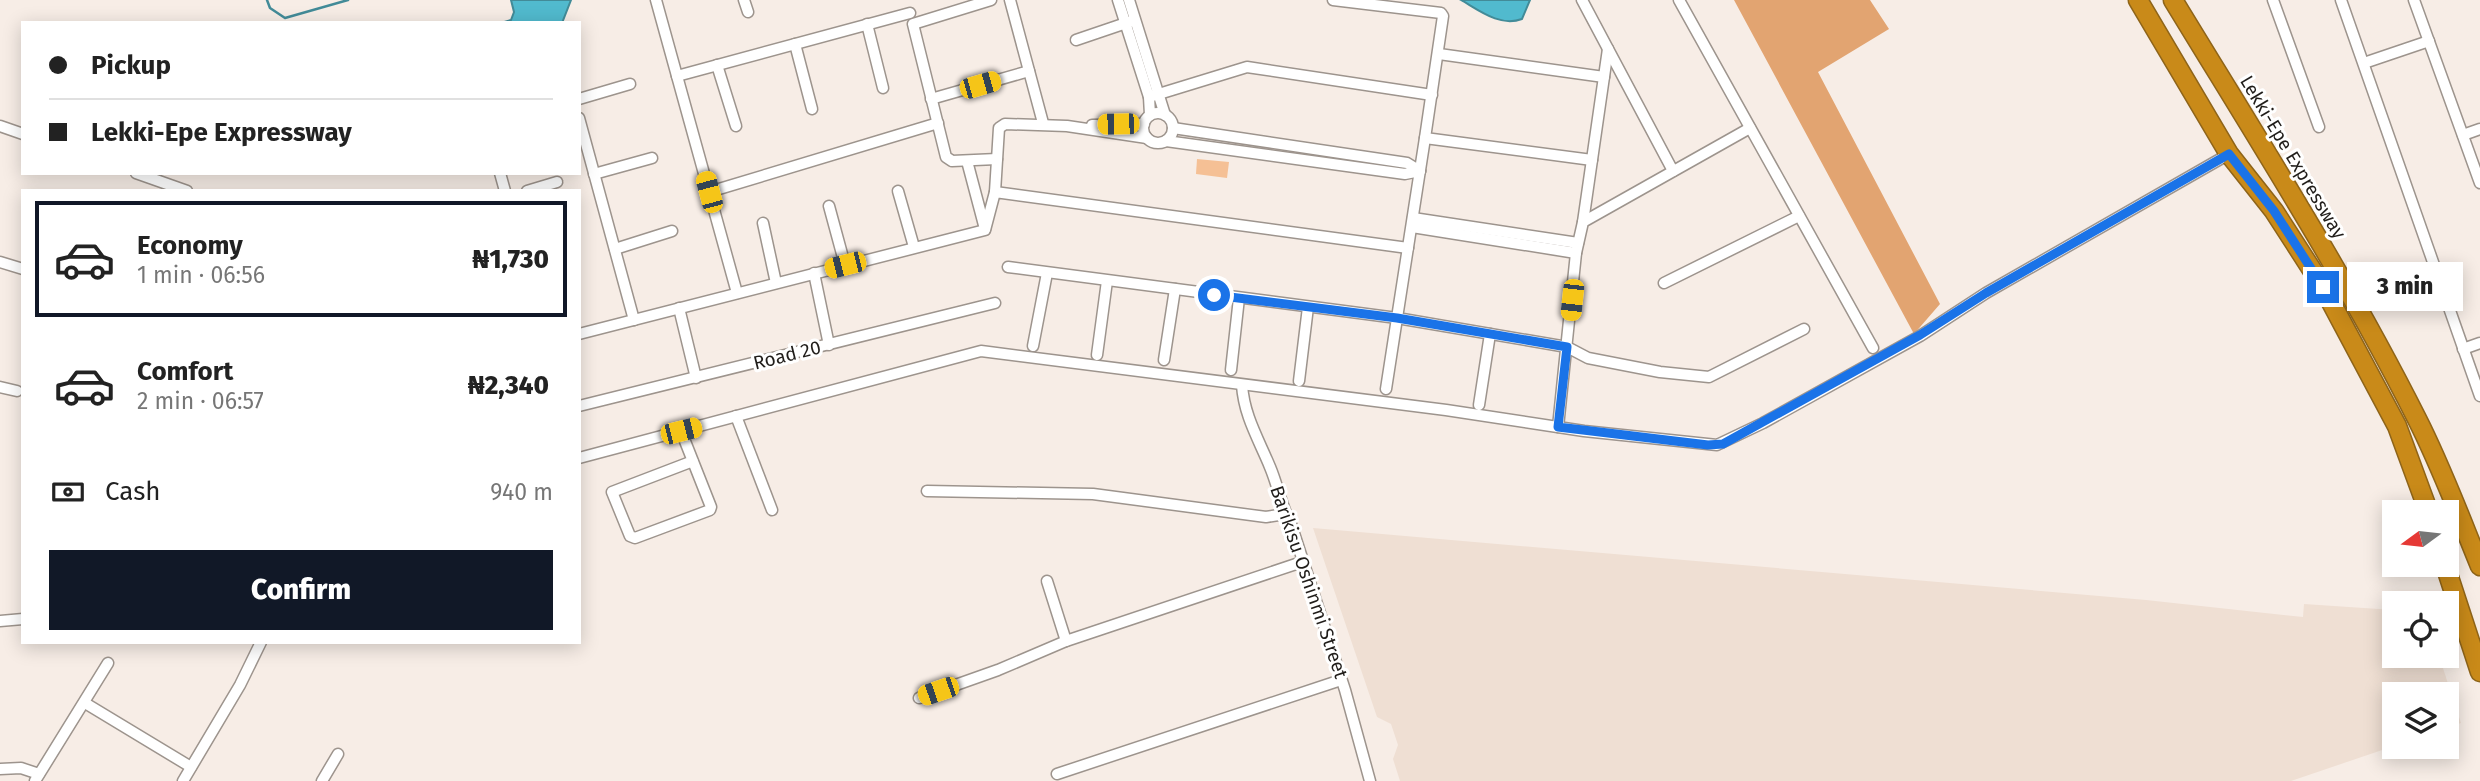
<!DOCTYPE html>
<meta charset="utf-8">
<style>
:root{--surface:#fff;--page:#f6f6f6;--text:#222;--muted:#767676;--line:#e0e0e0;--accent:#111827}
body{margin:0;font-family:"Fira Sans",sans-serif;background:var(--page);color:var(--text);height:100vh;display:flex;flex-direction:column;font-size:26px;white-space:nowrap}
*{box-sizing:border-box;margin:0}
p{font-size:23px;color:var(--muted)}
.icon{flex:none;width:38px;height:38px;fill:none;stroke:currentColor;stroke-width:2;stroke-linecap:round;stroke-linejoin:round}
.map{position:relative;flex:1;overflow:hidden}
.details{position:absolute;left:21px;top:189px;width:560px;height:455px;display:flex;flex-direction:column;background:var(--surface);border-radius:0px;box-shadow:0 4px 18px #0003}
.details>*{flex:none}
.hud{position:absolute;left:21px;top:21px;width:560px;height:154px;border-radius:0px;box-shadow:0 4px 18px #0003;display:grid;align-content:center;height:154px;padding:0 28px;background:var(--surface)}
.needle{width:46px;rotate:255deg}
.tools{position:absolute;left:2382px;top:500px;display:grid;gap:14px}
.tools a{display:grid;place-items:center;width:77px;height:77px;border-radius:0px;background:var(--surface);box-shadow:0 4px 18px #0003;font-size:35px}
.end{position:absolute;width:32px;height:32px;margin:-16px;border:9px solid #1a73e8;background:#fff;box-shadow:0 0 0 4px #fff}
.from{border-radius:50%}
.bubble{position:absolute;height:49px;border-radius:0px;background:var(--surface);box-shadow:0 4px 18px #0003;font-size:23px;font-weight:800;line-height:49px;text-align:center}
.car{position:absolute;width:21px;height:42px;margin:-21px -10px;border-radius:9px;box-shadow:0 0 5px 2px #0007;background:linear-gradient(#f5c518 24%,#345 0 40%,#f5c518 0 76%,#345 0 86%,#f5c518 0)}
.hud b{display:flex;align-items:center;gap:24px;height:66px;font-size:26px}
.hud b+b{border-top:2px solid var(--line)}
.hud i{width:18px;height:18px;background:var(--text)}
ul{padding:12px 0 0;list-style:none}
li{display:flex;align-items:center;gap:21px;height:116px;margin:0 14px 10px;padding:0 14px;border:4px solid transparent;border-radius:0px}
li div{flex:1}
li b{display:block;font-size:26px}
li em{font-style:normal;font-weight:800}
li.active{border-color:var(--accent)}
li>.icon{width:63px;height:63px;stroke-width:1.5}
.pay{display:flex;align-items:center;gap:18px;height:77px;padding:0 28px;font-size:26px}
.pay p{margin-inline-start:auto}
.button{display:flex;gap:14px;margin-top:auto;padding:14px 28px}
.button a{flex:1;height:80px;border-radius:0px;background:var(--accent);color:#fff;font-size:28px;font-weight:800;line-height:80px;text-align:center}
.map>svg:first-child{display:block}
</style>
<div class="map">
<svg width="2480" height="781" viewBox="0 0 2480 781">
<rect width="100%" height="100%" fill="#f7ede6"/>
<path fill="#efdfd3" d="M1313,528l833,72 157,17 1,-13 90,6v46h45l22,67 -14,5 -1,-33h-52v51l-103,35h-891l-7,-22 5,-14 -7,-21 -14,-7z"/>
<path fill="#f5c095" d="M1197,159l32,3 -2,16 -31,-4z"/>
<path fill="#e2a471" d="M1734,0h136l19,29 -71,43 122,232 -26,30z"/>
<g fill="#51bace" stroke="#428b98" stroke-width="2">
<path d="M511,0h60l-9,23h-61l10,-3 3,-8z"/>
<path d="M1461,0h69l-8,19c-22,8 -42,-8 -61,-19z"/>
</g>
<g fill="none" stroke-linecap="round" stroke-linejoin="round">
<path stroke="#428b98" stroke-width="2.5" d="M267,0l3,8 15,10 63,-18"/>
<g stroke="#9d948d" stroke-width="13">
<g id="street">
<path d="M656,0l81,293"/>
<path d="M744,0l4,12"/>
<path d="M991,0l-78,24 33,133 6,4 45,-2"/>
<path d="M1010,0l33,123"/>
<path d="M1118,0l31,97 1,18"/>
<path d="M1129,0l36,115"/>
<path d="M1333,0l108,13 2,3 -18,122 167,22"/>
<path d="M1582,0l91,171"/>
<path d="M1679,0l194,348"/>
<path d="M2273,0l46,127"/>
<path d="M2341,0l139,396"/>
<path d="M2414,0l66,183"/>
<path d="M867,24l16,64"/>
<path d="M1076,40l56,-19"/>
<path d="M795,44l17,65"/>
<path d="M1439,54l165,23"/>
<path d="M2364,63l65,-22"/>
<path d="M717,65l19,61"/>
<path d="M677,76l233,-63"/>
<path d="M1149,97l98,-30 185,28"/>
<path d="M579,99l51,-15"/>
<path d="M931,99l98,-28"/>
<circle cx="1158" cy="128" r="15"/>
<path d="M579,118l55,202"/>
<path d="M1092,125l52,-1"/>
<path d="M0,126l23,8"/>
<path d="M1173,128l234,35 13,8"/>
<path d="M2463,135l17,-6"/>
<path d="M1425,138l-28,180 170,29 21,11 72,14 49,5 95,-48"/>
<path d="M1166,141l239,33 15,-3"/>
<path d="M967,161l18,68"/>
<path d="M136,173l51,18"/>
<path d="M500,173l5,18"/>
<path d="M594,174l58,-16"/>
<path d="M527,191l30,-9"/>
<path d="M898,191l16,56"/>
<path d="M709,192l229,-69"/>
<path d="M995,192l4,-64 6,-4 62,2 80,12"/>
<path d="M829,206l16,59"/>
<path d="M1413,218l165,25"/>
<path d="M1583,222l25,-173"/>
<path d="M763,223l13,60"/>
<path d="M1412,227l164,26"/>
<path d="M615,249l57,-18"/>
<path d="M0,262l23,7"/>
<path d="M1008,267l389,51 -11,71"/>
<path d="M814,273l15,72"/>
<path d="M1664,283l135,-67"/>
<path d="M679,308l17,70"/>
<path d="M579,334l406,-104 10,-38 413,56"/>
<path d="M1033,346l14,-73"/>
<path d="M2463,349l17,-6"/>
<path d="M1097,355l10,-74"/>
<path d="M1164,360l11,-71"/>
<path d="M1231,370l8,-72"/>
<path d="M1299,381l9,-74"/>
<path d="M1242,385c2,31 17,55 28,82 8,19 11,38 21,57l54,166 25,91"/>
<path d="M0,387l17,4"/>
<path d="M1479,405l11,-71"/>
<path d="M579,406l416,-103"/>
<path d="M736,416l36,94"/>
<path d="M1558,427l18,-174 7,-31 167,-94"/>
<path d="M681,431l30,76 -1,3 -75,28 -5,-2 -18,-44 81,-31"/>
<path d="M579,458l402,-107 465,59 138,21 133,14 46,-22 157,-87 66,-43 243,-139"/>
<path d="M927,491l166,3 173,23 19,-3"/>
<path d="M1047,581l19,60"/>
<path d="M0,621l23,-2"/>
<path d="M919,698l79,-28 68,-29 236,-79"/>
<path d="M85,703l106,64"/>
<path d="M0,769l21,-1 18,6"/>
<path d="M1057,774l284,-94"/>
<path d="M35,781l73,-118"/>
<path d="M183,781l57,-96 21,-43"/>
<path d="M322,781l16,-27"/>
</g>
</g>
<g stroke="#8e6419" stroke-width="21">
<g id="highway">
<path d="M2138,0l91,154 45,57 49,76 74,139 32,87"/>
<path d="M2173,0c84,138 171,274 244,419 24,47 43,98 63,147"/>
<path d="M2445,565l35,107"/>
</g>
</g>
<use href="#street" stroke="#fff" stroke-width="10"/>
<use href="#highway" stroke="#c98a19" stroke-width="18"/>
</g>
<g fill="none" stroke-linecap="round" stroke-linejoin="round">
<path stroke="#1a73e8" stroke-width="9" d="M1214,295l183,23 170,29 -9,80 150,18 15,-1 197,-109 66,-42 243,-139 45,57 49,76"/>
</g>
<g text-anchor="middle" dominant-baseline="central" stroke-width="6" stroke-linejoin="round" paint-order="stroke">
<g font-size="19" fill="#201d1a" stroke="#fff">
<text transform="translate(2293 157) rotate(59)">Lekki-Epe Expressway</text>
<text transform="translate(787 355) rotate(-14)">Road 20</text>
<text transform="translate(1309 582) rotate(71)">Barikisu Oshinmi Street</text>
</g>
</g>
</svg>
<div class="tools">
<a><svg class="needle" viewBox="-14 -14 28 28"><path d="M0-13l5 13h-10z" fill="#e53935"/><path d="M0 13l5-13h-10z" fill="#767676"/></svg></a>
<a><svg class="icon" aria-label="locate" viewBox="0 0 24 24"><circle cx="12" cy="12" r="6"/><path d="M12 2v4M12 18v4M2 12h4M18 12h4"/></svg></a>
<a><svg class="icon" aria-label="layers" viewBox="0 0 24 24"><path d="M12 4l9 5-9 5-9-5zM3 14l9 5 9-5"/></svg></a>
</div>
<i class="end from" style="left:1214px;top:295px"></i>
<i class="end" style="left:2323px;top:287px"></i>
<div class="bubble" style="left:2347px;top:262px;width:116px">3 min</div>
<i class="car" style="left:980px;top:85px;rotate:74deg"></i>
<i class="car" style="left:1118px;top:124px;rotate:269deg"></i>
<i class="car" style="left:709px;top:192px;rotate:345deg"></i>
<i class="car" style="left:845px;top:265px;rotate:256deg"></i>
<i class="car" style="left:1572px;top:300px;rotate:186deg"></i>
<i class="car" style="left:681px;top:431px;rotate:76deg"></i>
<i class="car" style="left:938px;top:691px;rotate:251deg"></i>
<div class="hud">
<b><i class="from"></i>Pickup</b>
<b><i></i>Lekki-Epe Expressway</b>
</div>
<section class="details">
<ul>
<li class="active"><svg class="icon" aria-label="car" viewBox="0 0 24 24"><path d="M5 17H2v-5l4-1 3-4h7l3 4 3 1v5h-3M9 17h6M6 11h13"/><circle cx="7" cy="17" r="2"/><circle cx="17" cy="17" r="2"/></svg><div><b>Economy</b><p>1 min · 06:56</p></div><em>₦1,730</em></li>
<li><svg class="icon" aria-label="car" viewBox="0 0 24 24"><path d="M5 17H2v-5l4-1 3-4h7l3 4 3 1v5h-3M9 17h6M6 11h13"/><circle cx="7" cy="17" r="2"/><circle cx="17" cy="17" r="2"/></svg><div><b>Comfort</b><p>2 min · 06:57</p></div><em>₦2,340</em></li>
</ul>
<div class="pay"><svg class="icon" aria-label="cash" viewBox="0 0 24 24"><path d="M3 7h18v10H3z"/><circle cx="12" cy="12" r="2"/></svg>Cash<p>940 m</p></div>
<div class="button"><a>Confirm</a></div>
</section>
</div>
